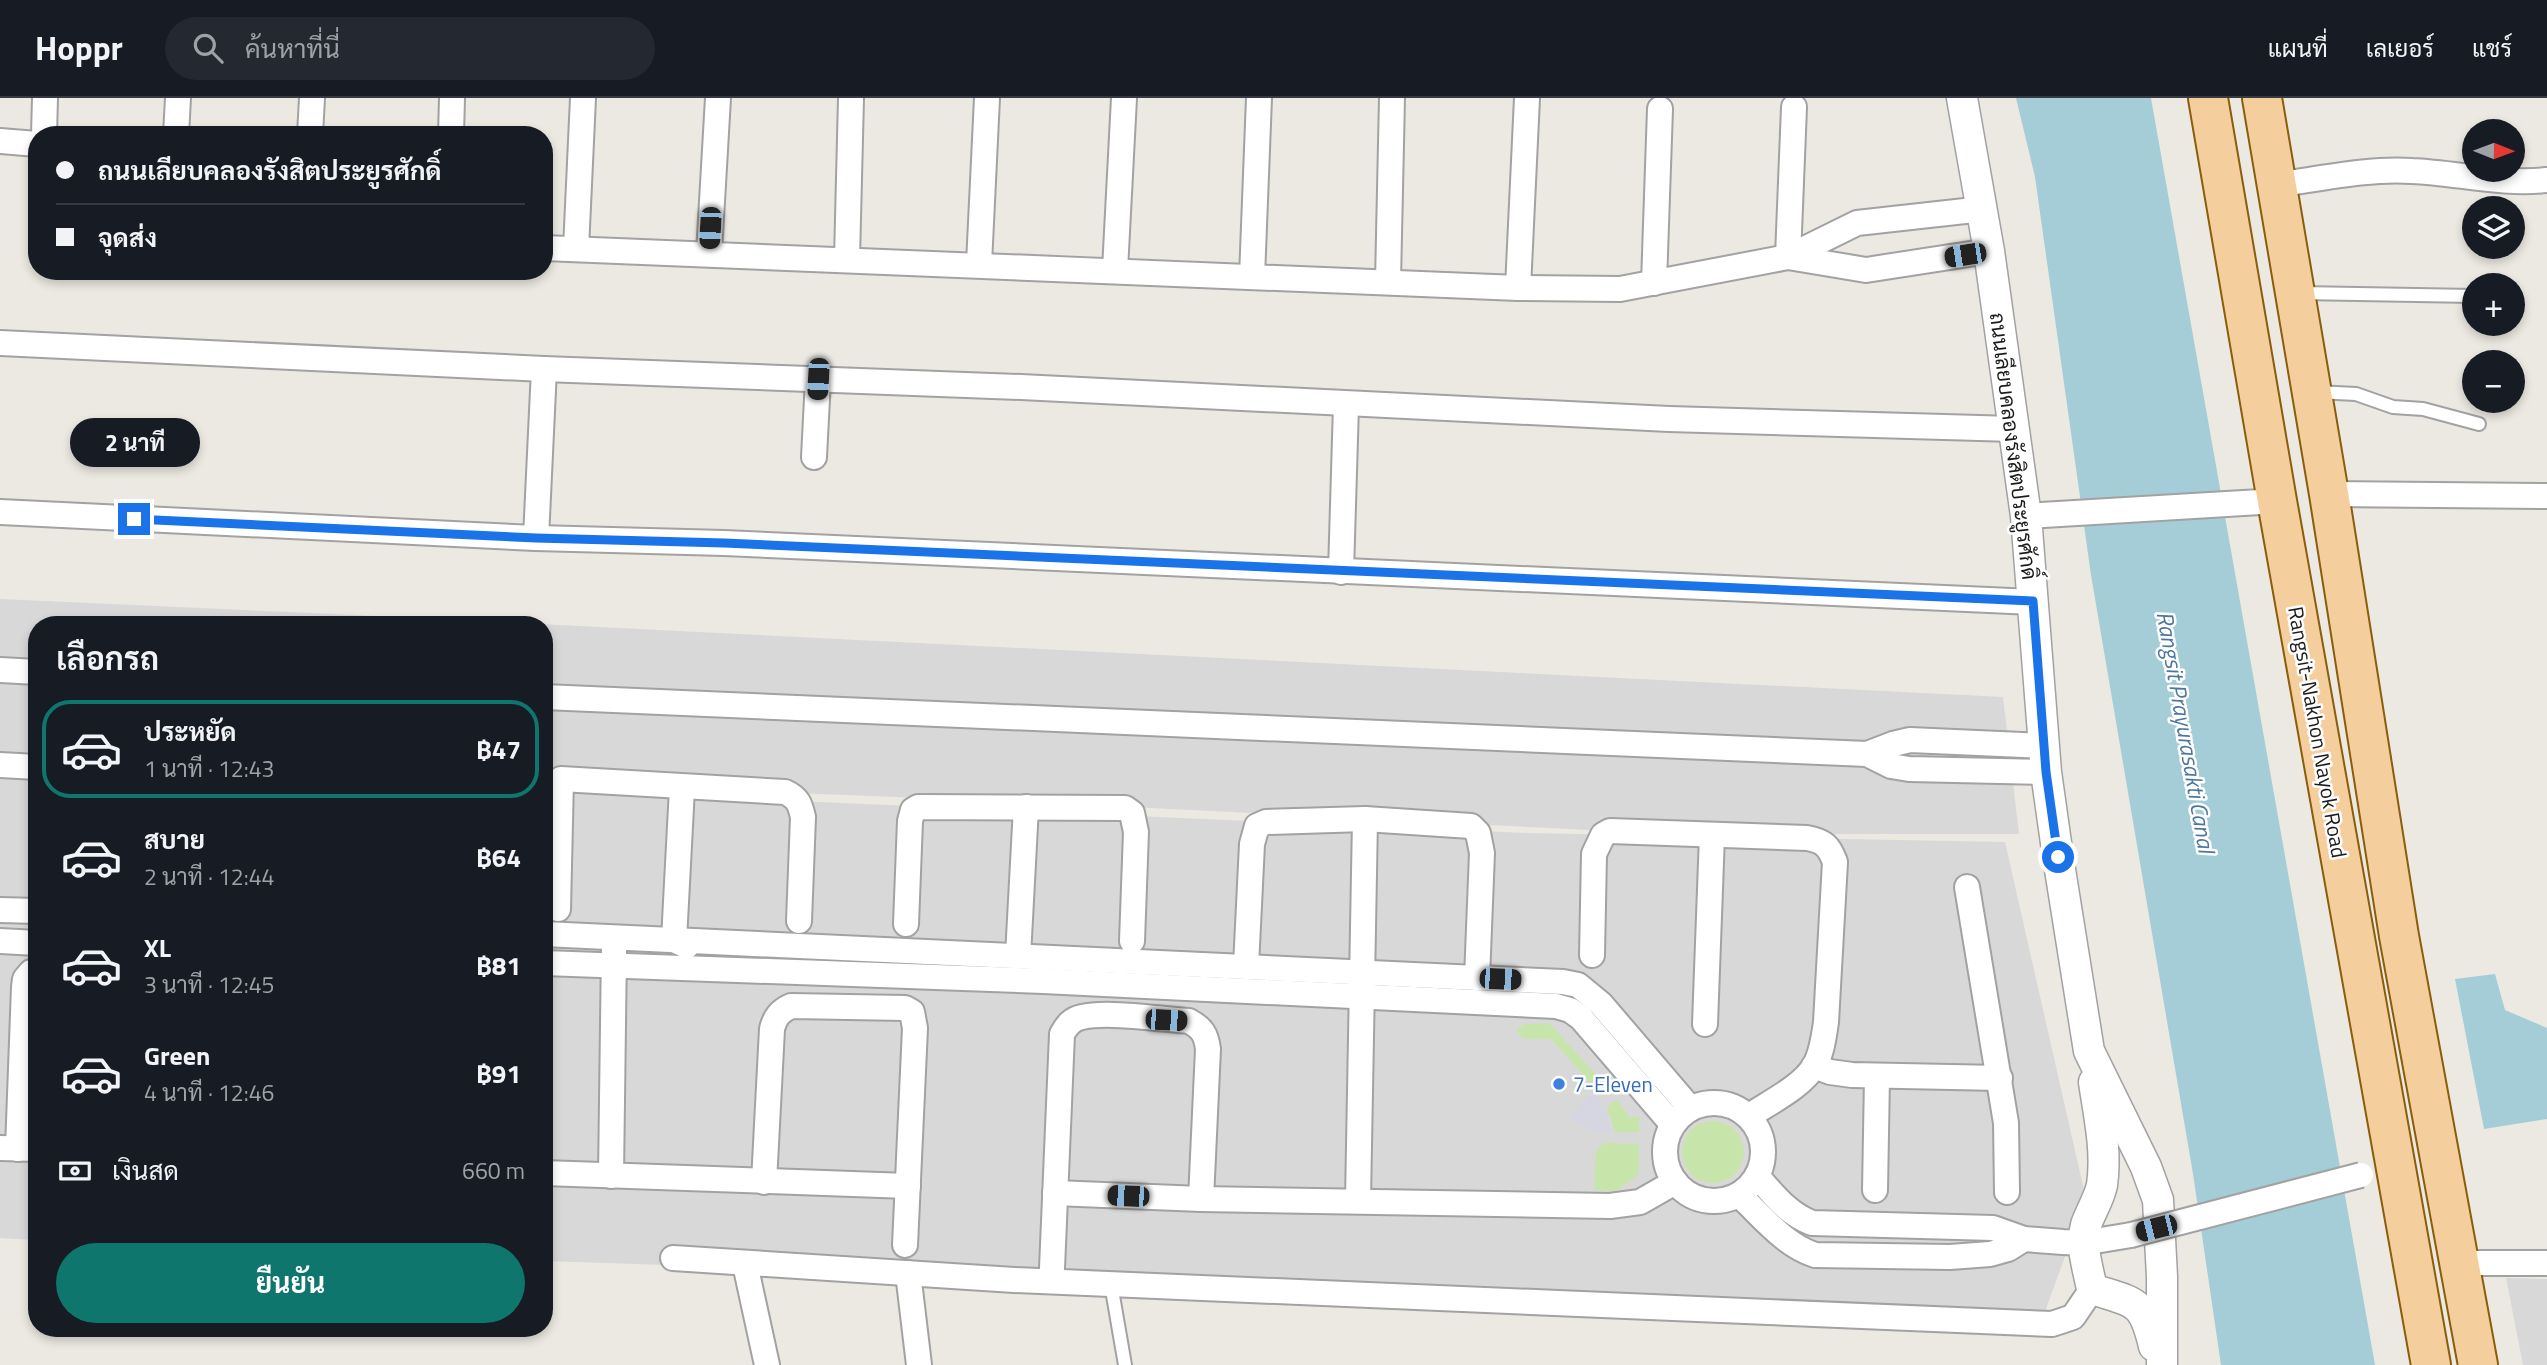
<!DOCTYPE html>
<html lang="th">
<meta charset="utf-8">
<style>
:root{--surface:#171b24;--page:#242831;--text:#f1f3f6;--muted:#9ea1a6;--line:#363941;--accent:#0f766e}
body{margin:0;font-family:"Titillium Web",Sarabun,sans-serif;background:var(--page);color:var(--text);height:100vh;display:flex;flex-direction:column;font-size:26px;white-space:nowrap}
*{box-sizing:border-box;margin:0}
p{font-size:23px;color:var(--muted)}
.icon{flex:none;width:38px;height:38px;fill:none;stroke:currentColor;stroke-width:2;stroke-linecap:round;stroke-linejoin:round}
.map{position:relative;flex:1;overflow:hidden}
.drawer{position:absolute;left:28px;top:518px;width:525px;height:721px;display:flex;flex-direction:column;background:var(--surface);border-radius:28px;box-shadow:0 4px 10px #0003}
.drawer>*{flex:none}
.banner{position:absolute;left:28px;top:28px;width:525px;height:154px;border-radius:28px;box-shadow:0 4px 10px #0003;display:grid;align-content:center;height:154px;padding:0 28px;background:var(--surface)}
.needle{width:46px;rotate:91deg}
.controls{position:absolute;left:2462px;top:21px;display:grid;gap:14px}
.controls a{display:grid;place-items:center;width:63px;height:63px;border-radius:50%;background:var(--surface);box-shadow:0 4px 10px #0003;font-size:35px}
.end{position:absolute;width:32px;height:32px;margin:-16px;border:9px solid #1a73e8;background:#fff;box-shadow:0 0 0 4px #fff}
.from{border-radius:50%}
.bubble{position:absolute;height:49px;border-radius:24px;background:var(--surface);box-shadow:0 4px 10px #0003;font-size:23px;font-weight:700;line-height:49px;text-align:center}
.car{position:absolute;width:21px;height:42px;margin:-21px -10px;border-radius:9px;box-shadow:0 0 5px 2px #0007;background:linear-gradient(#222 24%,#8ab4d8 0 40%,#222 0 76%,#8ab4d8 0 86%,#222 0)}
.banner b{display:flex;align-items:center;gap:24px;height:66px;font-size:26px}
.banner b+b{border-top:2px solid var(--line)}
.banner i{width:18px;height:18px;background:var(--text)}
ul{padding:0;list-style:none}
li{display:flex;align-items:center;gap:21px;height:98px;margin:0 14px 10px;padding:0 14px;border:4px solid transparent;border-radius:28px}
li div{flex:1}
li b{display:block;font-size:26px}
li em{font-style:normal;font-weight:700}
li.selected{border-color:var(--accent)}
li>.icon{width:63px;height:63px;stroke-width:1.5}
h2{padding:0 28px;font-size:32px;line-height:84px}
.pay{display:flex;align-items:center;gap:18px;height:77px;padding:0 28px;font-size:26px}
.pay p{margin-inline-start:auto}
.action{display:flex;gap:14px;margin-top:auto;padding:14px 28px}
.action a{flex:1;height:80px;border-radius:42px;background:var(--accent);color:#fff;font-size:28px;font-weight:700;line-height:80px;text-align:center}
header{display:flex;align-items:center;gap:42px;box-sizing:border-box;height:98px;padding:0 35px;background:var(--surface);border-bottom:2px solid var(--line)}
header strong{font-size:33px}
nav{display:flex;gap:38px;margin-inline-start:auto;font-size:24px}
.search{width:490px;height:63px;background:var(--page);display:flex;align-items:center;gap:18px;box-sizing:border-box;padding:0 24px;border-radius:38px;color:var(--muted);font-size:26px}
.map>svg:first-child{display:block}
</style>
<header>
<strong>Hoppr</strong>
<div class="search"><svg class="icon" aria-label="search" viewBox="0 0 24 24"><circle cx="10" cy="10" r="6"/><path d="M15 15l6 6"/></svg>ค้นหาที่นี่</div>
<nav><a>แผนที่</a><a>เลเยอร์</a><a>แชร์</a></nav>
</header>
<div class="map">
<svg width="2547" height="1267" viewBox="0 0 2547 1267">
<rect width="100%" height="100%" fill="#ece9e2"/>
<g fill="#d9d8d8">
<path d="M0,501l356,16 1647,82 16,137h-348l-599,-30 -528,-21v-158h-507v138l-37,-2z"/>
<path d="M0,668l37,1v473l-37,-2z"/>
<path d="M544,692l982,43 479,9 81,357 -47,129 -1165,-56 -330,-11z"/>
<path d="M2506,1180l41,1v86h-24z"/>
</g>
<g fill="#c7e4aa">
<path d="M1549,925l60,66 -1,6h-7l-50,-56h-28l-7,-9 8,-6z"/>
<path d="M1617,1001l12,18h10v15h-24l-8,-24z"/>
<circle cx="1713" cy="1054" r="31"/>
<path d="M1603,1045l36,1v30l-23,17 -22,-1 2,-38z"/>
</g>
<path fill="#d6d6e2" d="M1594,994l12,20 6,21 -20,-2 -24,-13z"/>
<g fill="#a5cdd7">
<path d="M2016,0h135l224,1267h-154l-28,-191 -102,-599 -56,-398z"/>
<path d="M2495,876l10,36 42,18v91l-63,10 -29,-150z"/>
</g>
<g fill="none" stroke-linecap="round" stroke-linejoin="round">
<g stroke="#a2a2a2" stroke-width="16">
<g id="service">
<path d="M2300,195l174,3"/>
<path d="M2316,294l40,2 37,13 30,2 56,15"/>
<path d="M1111,1186l14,81"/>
</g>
</g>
<g stroke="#a2a2a2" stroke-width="28">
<g id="minor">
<path d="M44,37l1,-37"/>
<path d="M176,37l2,-37"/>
<path d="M310,37l2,-37"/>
<path d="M451,37l1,-37"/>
<path d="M0,43l37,3"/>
<path d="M2276,87c43,-6 93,-17 136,-14 45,2 90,14 135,9"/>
<path d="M544,150l974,40 102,1 168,-32 69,-34 126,-14"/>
<path d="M576,151l7,-151"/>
<path d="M709,155l9,-155"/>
<path d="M1788,159l78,13 123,-19"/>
<path d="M1788,159l6,-150"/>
<path d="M847,161l4,-161"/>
<path d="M979,166l8,-166"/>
<path d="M1115,172l9,-172"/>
<path d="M1252,179l7,-179"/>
<path d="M1388,183l4,-183"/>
<path d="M1654,185l6,-174"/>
<path d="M1518,190l9,-190"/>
<path d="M0,245l544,26 477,18 648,32 345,10"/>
<path d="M814,359l4,-78"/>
<path d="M2329,396l218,2"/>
<path d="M0,414l536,26 188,5 1309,59"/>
<path d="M2026,418l251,-15"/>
<path d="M536,440l8,-169"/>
<path d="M1341,474l5,-167"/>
<path d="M0,572l37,2"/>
<path d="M544,599l1323,57 24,12 18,3 137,3"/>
<path d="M1867,656l26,-10 17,-4 134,6"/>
<path d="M0,667l37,2"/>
<path d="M682,690l-8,152 13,6"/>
<path d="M1967,789l39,236 1,69"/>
<path d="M558,811l3,-130 224,13c13,6 15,12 18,25l-4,104"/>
<path d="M0,812l37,1"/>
<path d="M906,826l4,-103 3,-11 5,-3 207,1 7,5 4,19 -4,109"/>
<path d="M544,836l1019,48 15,3 23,19 89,104"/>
<path d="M0,843l37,2"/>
<path d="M1592,857l2,-101 9,-19 7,-4 197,7c17,3 22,8 28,24l-9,160c-2,14 -4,30 -11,43 -13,22 -45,37 -66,51"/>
<path d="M1018,858l8,-149"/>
<path d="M544,865l499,18 513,25 14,4 11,8 91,106"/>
<path d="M1246,868l6,-122 5,-18 9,-4 99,-3 106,7 7,7 4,20 -5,125"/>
<path d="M1705,926l7,-189"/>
<path d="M1814,968l16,6 22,3 148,3"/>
<circle cx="1714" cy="1054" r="49"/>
<path d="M0,1050l37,1"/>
<path d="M18,1051l6,-162 1,-8 6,-7 6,-1"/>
<path d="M544,1075l364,13"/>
<path d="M611,1078l3,-227"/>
<path d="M1757,1078c17,19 31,38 55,47l181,5 31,11 39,3 20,1 48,-8"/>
<path d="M764,1084l8,-153c3,-12 8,-18 19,-23l114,2 7,4 3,16 -10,217"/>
<path d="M1875,1092l2,-113"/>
<path d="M1055,1095l146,6 409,7 30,-4 35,-20"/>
<path d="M1739,1097c23,21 45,50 76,60l135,2 40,-3 18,-5 16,-10"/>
<path d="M1358,1102l7,-381"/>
<path d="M673,1160l341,22 1038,44 21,-7 19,-28"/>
<path d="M2458,1165h89"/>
<path d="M745,1166l22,101"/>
<path d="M1052,1170l10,-234c5,-9 10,-15 20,-17 25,-6 79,2 107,4 13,7 17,13 19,28l-7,150"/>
<path d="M908,1175l11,92"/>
</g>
</g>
<g stroke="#a2a2a2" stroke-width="33">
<g id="tertiary">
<path d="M1962,0l27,153 37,265 20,256 12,85 31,194 57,116 12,33 4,77v88"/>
<path d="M2094,984c5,34 13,69 8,103 -3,14 -11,26 -16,40 -6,21 2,43 6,64 43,14 51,10 62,57"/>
</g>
</g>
<g stroke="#895d0a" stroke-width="42">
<g id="primary">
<path d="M2208,0l69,403 154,864"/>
<path d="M2262,0l67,396 70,442 79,429"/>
</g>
</g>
<use href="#service" stroke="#fff" stroke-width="12"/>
<use href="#minor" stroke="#fff" stroke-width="24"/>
<use href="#tertiary" stroke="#fff" stroke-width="30"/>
<use href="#primary" stroke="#f5ce9e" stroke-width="38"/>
<g stroke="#a2a2a2" stroke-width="28" stroke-linecap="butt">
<path id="minor-bridge" d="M2131,1137l230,-60"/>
</g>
<use href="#minor-bridge" stroke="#fff" stroke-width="24"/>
</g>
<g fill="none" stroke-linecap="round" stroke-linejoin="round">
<path stroke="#1a73e8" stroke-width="9" d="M134,421l402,19 188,5 1309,58 13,171 12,85"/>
</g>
<circle fill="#3f7fe0" stroke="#fff" stroke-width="2.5" cx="1559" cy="986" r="7"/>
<g text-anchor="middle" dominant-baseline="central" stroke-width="5" stroke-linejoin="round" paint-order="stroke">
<g font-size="21" fill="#1b1b1b" stroke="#fff">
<text transform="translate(2014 348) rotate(83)">ถนนเลียบคลองรังสิตประยูรศักดิ์</text>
<text transform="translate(2318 634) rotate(80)">Rangsit-Nakhon Nayok Road</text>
</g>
<g font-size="21" fill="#366cbe" stroke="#fff" text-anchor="start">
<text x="1573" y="986">7-Eleven</text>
</g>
<g font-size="23" font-style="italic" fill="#4c769d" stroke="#fff">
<text transform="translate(2186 634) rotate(80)">Rangsit Prayurasakti Canal</text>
</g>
</g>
</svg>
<div class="controls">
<a><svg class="needle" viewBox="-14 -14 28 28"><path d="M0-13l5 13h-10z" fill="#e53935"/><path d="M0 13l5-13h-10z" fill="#9ea1a6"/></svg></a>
<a><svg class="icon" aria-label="layers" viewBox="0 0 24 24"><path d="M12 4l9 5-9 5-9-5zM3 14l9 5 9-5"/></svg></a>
<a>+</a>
<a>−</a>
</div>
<i class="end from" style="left:2058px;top:759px"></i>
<i class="end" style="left:134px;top:421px"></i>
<div class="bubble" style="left:70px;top:320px;width:130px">2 นาที</div>
<i class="car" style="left:710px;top:130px;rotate:183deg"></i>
<i class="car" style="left:1965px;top:157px;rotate:261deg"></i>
<i class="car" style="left:818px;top:281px;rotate:183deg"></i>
<i class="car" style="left:1500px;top:881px;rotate:92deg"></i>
<i class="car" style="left:1166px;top:922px;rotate:93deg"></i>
<i class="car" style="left:1128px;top:1098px;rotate:272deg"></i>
<i class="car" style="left:2156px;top:1130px;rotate:256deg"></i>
<div class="banner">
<b><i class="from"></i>ถนนเลียบคลองรังสิตประยูรศักดิ์</b>
<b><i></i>จุดส่ง</b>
</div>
<section class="drawer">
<h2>เลือกรถ</h2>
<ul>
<li class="selected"><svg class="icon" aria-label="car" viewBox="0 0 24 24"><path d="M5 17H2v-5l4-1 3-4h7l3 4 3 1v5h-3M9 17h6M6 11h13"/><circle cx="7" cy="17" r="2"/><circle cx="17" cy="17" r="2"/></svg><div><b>ประหยัด</b><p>1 นาที · 12:43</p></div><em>฿47</em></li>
<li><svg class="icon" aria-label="car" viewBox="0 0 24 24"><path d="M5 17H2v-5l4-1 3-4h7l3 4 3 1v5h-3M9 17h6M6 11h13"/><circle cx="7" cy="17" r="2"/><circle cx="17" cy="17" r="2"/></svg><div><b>สบาย</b><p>2 นาที · 12:44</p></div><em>฿64</em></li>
<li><svg class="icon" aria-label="car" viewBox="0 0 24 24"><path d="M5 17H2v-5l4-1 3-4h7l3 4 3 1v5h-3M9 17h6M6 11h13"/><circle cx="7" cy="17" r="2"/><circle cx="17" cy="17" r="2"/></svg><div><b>XL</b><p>3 นาที · 12:45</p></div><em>฿81</em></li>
<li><svg class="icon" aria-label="car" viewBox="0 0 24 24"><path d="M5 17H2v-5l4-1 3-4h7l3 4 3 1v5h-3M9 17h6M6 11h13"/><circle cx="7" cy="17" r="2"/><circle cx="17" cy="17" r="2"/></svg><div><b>Green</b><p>4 นาที · 12:46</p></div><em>฿91</em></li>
</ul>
<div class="pay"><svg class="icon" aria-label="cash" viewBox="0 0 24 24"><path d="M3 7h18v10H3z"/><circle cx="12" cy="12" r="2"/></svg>เงินสด<p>660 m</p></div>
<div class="action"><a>ยืนยัน</a></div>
</section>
</div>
